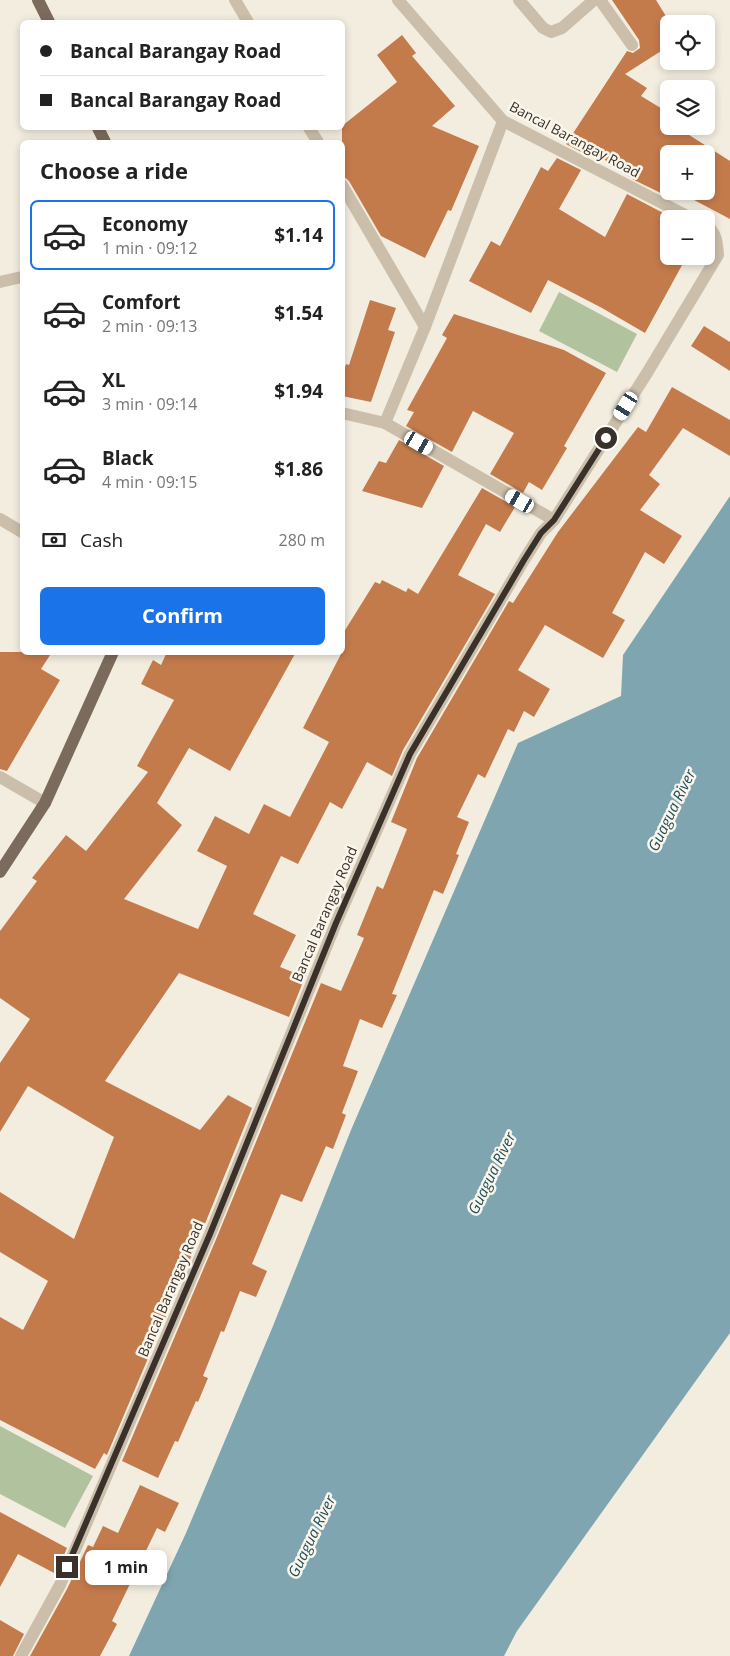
<!DOCTYPE html>
<meta charset="utf-8">
<style>
:root{--surface:#fff;--page:#f2f2f2;--text:#222;--muted:#767676;--line:#e0e0e0;--accent:#1a73e8}
body{margin:0;font-family:"Open Sans",sans-serif;background:var(--page);color:var(--text);height:100vh;display:flex;flex-direction:column;font-size:19px;white-space:nowrap}
*{box-sizing:border-box;margin:0}
p{font-size:16px;color:var(--muted)}
.icon{flex:none;width:28px;height:28px;fill:none;stroke:currentColor;stroke-width:2;stroke-linecap:round;stroke-linejoin:round}
.map{position:relative;flex:1;overflow:hidden}
.sheet{position:absolute;left:20px;top:140px;width:325px;height:515px;display:flex;flex-direction:column;background:var(--surface);border-radius:8px;box-shadow:0 2px 8px #0003}
.sheet>*{flex:none}
.banner{position:absolute;left:20px;top:20px;width:325px;height:110px;border-radius:8px;box-shadow:0 2px 8px #0003;display:grid;align-content:center;height:110px;padding:0 20px;background:var(--surface)}
.fabs{position:absolute;left:660px;top:15px;display:grid;gap:10px}
.fabs a{display:grid;place-items:center;width:55px;height:55px;border-radius:8px;background:var(--surface);box-shadow:0 2px 8px #0003;font-size:25px}
.end{position:absolute;width:22px;height:22px;margin:-11px;border:6px solid #39312a;background:#fff;box-shadow:0 0 0 2px #fff}
.from{border-radius:50%}
.bubble{position:absolute;height:35px;border-radius:8px;background:var(--surface);box-shadow:0 2px 8px #0003;font-size:16px;font-weight:700;line-height:35px;text-align:center}
.car{position:absolute;width:15px;height:30px;margin:-15px -8px;border-radius:6px;box-shadow:0 0 4px 1px #0007;background:linear-gradient(#fff 24%,#345 0 40%,#fff 0 76%,#345 0 86%,#fff 0)}
.banner b{display:flex;align-items:center;gap:18px;height:48px;font-size:19px}
.banner b+b{border-top:1px solid var(--line)}
.banner i{width:12px;height:12px;background:var(--text)}
ul{padding:0;list-style:none}
li{display:flex;align-items:center;gap:15px;height:70px;margin:0 10px 8px;padding:0 10px;border:2px solid transparent;border-radius:8px}
li div{flex:1}
li b{display:block;font-size:19px}
li em{font-style:normal;font-weight:700}
li.on{border-color:var(--accent)}
li>.icon{width:45px;height:45px;stroke-width:1.5}
h2{padding:0 20px;font-size:22px;line-height:60px}
.pay{display:flex;align-items:center;gap:12px;height:55px;padding:0 20px;font-size:19px}
.pay p{margin-inline-start:auto}
.cta{display:flex;gap:10px;margin-top:auto;padding:10px 20px}
.cta a{flex:1;height:58px;border-radius:8px;background:var(--accent);color:#fff;font-size:20px;font-weight:700;line-height:58px;text-align:center}
.map>svg:first-child{display:block}
</style>
<div class="map">
<svg width="730" height="1656" viewBox="0 0 730 1656">
<rect width="100%" height="100%" fill="#f3ede0"/>
<g fill="#b1c29f">
<path d="M559,292l78,42 -20,38 -78,-41z"/>
<path d="M0,1426l93,50 -28,52 -65,-34z"/>
</g>
<path fill="#7fa6b0" d="M730,496v837l-213,298 -13,25h-375l57,-123 87,-207 78,-196 167,-387 103,-47 2,-41z"/>
<g fill="#c47b4c">
<path d="M612,0h44l13,21v25l-44,28 22,14 -6,8 28,17v13h6l55,35v58l-53,-28h29v-37h-37v43l-35,-17 -42,-29 -3,5 -23,-12 61,-93 6,2 7,-5 -1,-8z"/>
<path d="M402,35l14,18 -4,3 43,50 -23,20 47,20 -28,65 -3,-1 -23,48 -44,-22 -32,-55 -7,-6v-49l55,-44 -20,-27z"/>
<path d="M557,158l24,12 -22,39 46,28 22,-43 42,22v40h18l-42,77 -43,-25 -54,-28 -17,33 -62,-32 22,-40 9,5 41,-79 7,4z"/>
<path d="M370,300l26,8 -8,22 7,2 -24,70 -29,-6v-19l4,-13 3,1z"/>
<path d="M454,314l110,36 42,23 -42,73 3,2 -25,42 -13,-8 -6,11 -33,-19 24,-41 -41,-22 -21,41 -46,-26 8,-14 -7,-2 40,-72 -5,-3z"/>
<path d="M704,326l26,16v29l-39,-25z"/>
<path d="M672,387l58,33v36l-47,-28 -34,47 11,9 -20,26 42,26 -18,28 -19,-12 -33,61 13,7 -22,38 -58,-33 -27,45 32,19 -16,28 -10,-6 -10,21 -6,-3 -23,49 -7,-4 -21,43 12,5 -13,32 3,1 -16,39 -9,-4 -42,104 5,1 -15,33 -22,-9 -17,47 15,5 -16,42 4,2 -13,34 -7,-3 -24,56 -21,-8 -29,70 15,7 -11,26 -16,-6 -16,41 -3,-1 -18,45 5,2 -10,24 -2,-1 -18,41 -3,-1 -17,37 -36,-17 95,-224 104,-254 20,8 23,-53 -7,-3 20,-49 6,3 24,-60 -16,-7 26,-64 92,-157 4,2 45,-71 80,-105 8,5z"/>
<path d="M399,440l45,26 -22,42 -60,-17 17,-30 7,2z"/>
<path d="M482,488l33,19 -15,25 -14,-8 -28,51 37,19 -92,156 -11,26 -25,-14 -25,47 -12,-7 -32,62 -17,-8 -28,58 43,21 -16,32 25,10 -16,40 -110,-44 -74,108 95,49 28,-35 24,13 -50,123 -95,224 -3,-2 -9,16 -95,-49v-103l23,13 25,-49 -48,-29v-60l74,47 40,-102 -86,-51 -28,46v-69l30,-44 -30,-21v-67l37,-50 -5,-3 34,-43 20,16 62,-79 -11,-6 37,-66 -33,-16 12,-24 8,5 6,-13h129l-66,119 -41,-23 -32,55 25,22 -58,74 74,30 29,-63 -30,-15 18,-35 34,18 15,-30 26,13 39,-75 -26,-14 39,-76v-17l33,-53 5,2 2,-4 24,12 2,-4 10,6z"/>
<path d="M0,652h52l-11,17 19,11 -53,91 -7,-2z"/>
<path d="M140,1485l39,18 -14,29 -8,-4 -45,93 5,3 -17,32h-70l37,-67 21,-44 5,2 10,-21 15,7z"/>
<path d="M0,1512l67,36 -11,26 -38,-20 -18,33z"/>
<path d="M0,1620l24,14 -11,22h-13z"/>
</g>
<g fill="none" stroke-linecap="round" stroke-linejoin="round">
<g stroke="#cbbfab" stroke-width="12">
<path d="M235,0l13,22"/>
<path d="M398,0l105,121 190,98"/>
<path d="M519,0l24,28 8,4 11,-4 32,-28"/>
<path d="M600,0l32,45"/>
<path d="M309,128l9,14"/>
<path d="M342,185l83,142"/>
<path d="M0,282l22,-5"/>
<path d="M342,413l43,10 169,97"/>
<path d="M385,423l40,-96 78,-206"/>
<path d="M0,519l22,13"/>
<path d="M0,777l45,26"/>
<path d="M21,1656l39,-71 150,-351 126,-311 74,-169 114,-194 17,-27 13,-13 93,-147 71,-118c-1,-12 -1,-22 -12,-30"/>
</g>
<g stroke="#7b6b5c" stroke-width="12">
<path d="M38,0l11,22"/>
<path d="M98,128l7,14"/>
<path d="M0,872l45,-69 68,-151"/>
</g>
</g>
<g fill="none" stroke-linecap="round" stroke-linejoin="round">
<path stroke="#39312a" stroke-width="6" d="M67,1567l143,-333 126,-311 74,-169 114,-194 17,-27 13,-13 52,-82"/>
</g>
<g text-anchor="middle" dominant-baseline="central" stroke-width="5" stroke-linejoin="round" paint-order="stroke">
<g font-size="14" fill="#39312a" stroke="#faf6ec">
<text transform="translate(575 139) rotate(28)">Bancal Barangay Road</text>
<text transform="translate(324 914) rotate(-67)">Bancal Barangay Road</text>
<text transform="translate(170 1289) rotate(-67)">Bancal Barangay Road</text>
</g>
<g font-size="15" font-style="italic" fill="#204e5a" stroke="#faf6ec">
<text transform="translate(671 810) rotate(-64)">Guagua River</text>
<text transform="translate(491 1173) rotate(-64)">Guagua River</text>
<text transform="translate(311 1536) rotate(-64)">Guagua River</text>
</g>
</g>
</svg>
<div class="fabs">
<a><svg class="icon" aria-label="locate" viewBox="0 0 24 24"><circle cx="12" cy="12" r="6"/><path d="M12 2v4M12 18v4M2 12h4M18 12h4"/></svg></a>
<a><svg class="icon" aria-label="layers" viewBox="0 0 24 24"><path d="M12 4l9 5-9 5-9-5zM3 14l9 5 9-5"/></svg></a>
<a>+</a>
<a>−</a>
</div>
<i class="end from" style="left:606px;top:438px"></i>
<i class="end" style="left:67px;top:1567px"></i>
<div class="bubble" style="left:85px;top:1550px;width:82px">1 min</div>
<i class="car" style="left:626px;top:406px;rotate:212deg"></i>
<i class="car" style="left:419px;top:443px;rotate:120deg"></i>
<i class="car" style="left:520px;top:501px;rotate:300deg"></i>
<div class="banner">
<b><i class="from"></i>Bancal Barangay Road</b>
<b><i></i>Bancal Barangay Road</b>
</div>
<section class="sheet">
<h2>Choose a ride</h2>
<ul>
<li class="on"><svg class="icon" aria-label="car" viewBox="0 0 24 24"><path d="M5 17H2v-5l4-1 3-4h7l3 4 3 1v5h-3M9 17h6M6 11h13"/><circle cx="7" cy="17" r="2"/><circle cx="17" cy="17" r="2"/></svg><div><b>Economy</b><p>1 min · 09:12</p></div><em>$1.14</em></li>
<li><svg class="icon" aria-label="car" viewBox="0 0 24 24"><path d="M5 17H2v-5l4-1 3-4h7l3 4 3 1v5h-3M9 17h6M6 11h13"/><circle cx="7" cy="17" r="2"/><circle cx="17" cy="17" r="2"/></svg><div><b>Comfort</b><p>2 min · 09:13</p></div><em>$1.54</em></li>
<li><svg class="icon" aria-label="car" viewBox="0 0 24 24"><path d="M5 17H2v-5l4-1 3-4h7l3 4 3 1v5h-3M9 17h6M6 11h13"/><circle cx="7" cy="17" r="2"/><circle cx="17" cy="17" r="2"/></svg><div><b>XL</b><p>3 min · 09:14</p></div><em>$1.94</em></li>
<li><svg class="icon" aria-label="car" viewBox="0 0 24 24"><path d="M5 17H2v-5l4-1 3-4h7l3 4 3 1v5h-3M9 17h6M6 11h13"/><circle cx="7" cy="17" r="2"/><circle cx="17" cy="17" r="2"/></svg><div><b>Black</b><p>4 min · 09:15</p></div><em>$1.86</em></li>
</ul>
<div class="pay"><svg class="icon" aria-label="cash" viewBox="0 0 24 24"><path d="M3 7h18v10H3z"/><circle cx="12" cy="12" r="2"/></svg>Cash<p>280 m</p></div>
<div class="cta"><a>Confirm</a></div>
</section>
</div>
